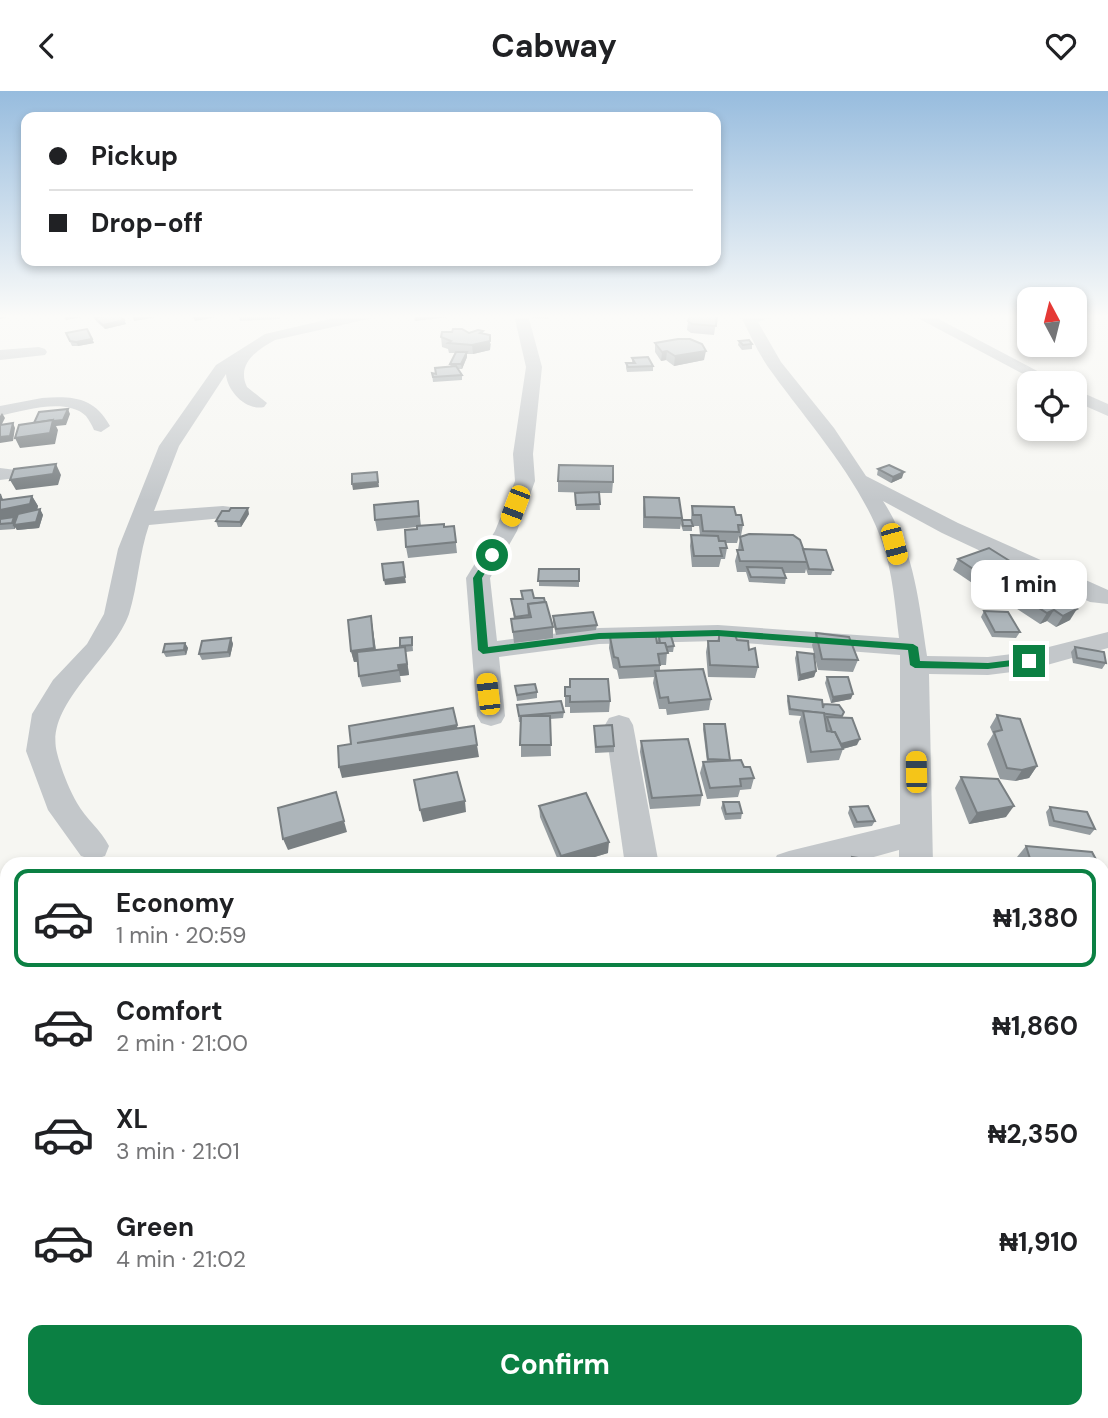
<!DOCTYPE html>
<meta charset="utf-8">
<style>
:root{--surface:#fff;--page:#f6f6f6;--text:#202124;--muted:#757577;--line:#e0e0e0;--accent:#0b8043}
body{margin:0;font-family:"DM Sans",sans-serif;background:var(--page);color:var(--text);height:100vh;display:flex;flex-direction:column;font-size:26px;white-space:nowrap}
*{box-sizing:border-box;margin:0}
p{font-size:23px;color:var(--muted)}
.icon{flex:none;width:38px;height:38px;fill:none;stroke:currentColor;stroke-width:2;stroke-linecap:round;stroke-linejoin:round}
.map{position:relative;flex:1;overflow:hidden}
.sheet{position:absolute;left:0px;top:766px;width:1110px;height:562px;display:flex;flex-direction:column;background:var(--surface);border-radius:21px 21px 0 0;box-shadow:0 4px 10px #0003}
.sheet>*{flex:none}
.top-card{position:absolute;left:21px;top:21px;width:700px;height:154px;border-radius:14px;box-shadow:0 4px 10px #0003;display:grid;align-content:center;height:154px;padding:0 28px;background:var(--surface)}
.needle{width:46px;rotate:353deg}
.buttons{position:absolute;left:1017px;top:196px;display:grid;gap:14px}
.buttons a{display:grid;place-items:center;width:70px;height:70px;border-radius:14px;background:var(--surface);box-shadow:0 4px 10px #0003;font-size:35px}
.end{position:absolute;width:32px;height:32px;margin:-16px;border:9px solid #0b8043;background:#fff;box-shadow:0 0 0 4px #fff}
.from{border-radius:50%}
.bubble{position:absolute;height:49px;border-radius:14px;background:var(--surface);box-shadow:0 4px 10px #0003;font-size:23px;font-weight:700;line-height:49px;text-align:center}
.car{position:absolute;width:21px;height:42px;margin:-21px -10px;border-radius:9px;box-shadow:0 0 5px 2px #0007;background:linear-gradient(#f5c518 24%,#345 0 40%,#f5c518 0 76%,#345 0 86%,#f5c518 0)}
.top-card b{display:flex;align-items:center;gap:24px;height:66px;font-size:26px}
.top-card b+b{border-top:2px solid var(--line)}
.top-card i{width:18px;height:18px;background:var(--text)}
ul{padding:12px 0 0;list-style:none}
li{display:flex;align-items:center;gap:21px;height:98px;margin:0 14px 10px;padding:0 14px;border:4px solid transparent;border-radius:14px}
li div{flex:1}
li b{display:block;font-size:26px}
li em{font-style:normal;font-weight:700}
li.current{border-color:var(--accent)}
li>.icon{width:63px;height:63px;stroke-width:1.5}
.button{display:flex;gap:14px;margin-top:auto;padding:14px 28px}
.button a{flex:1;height:80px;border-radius:14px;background:var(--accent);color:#fff;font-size:28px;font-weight:700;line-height:80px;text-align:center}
header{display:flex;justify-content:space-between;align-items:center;height:91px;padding:0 28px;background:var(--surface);font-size:32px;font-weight:700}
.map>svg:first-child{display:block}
</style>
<header><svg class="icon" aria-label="back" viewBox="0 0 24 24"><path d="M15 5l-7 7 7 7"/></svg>Cabway<svg class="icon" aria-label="heart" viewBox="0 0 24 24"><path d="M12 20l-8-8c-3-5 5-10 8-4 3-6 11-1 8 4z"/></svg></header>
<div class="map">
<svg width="1108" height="1327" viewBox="0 0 1108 1327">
<rect width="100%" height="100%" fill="#f6f6f2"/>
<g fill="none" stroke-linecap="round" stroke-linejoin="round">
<path fill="#c3c7ca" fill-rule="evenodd" d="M768,224h12l-29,9 -4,-2z"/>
<g fill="#c3c7ca" fill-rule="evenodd">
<path d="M347,224h28l-2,3 -98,22c-18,10 -39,24 -28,47l20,16 -3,4c-18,4 -37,-16 -38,-33l-47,72 -25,65 69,-5 8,1 3,5 -3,5 -8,1 -74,7c-10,29 -11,60 -20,89 -16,45 -85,90 -72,139 4,16 12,36 20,50 9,16 24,27 32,43l-4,10 -12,4 -12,-4 -33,-46 -22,-59 6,-37 21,-34 34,-36 17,-30 14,-65 41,-103 57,-81 49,-31z"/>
<path d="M514,224h14l14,52 -9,87 2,27 -18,50 -27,47 7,63 102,-13 119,-3 181,13c-4,-32 -6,-65 -17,-96 -20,-60 -77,-123 -114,-175 -11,-16 -19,-35 -28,-52h14l27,47 53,66 32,48 92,47 150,67v14l-18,-2 -148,-69 -59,-32c31,47 36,102 44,155l61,1 41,-5 79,-20v16l-79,22 -41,5 -59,-1 4,191h-34v-15l-54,15h-73l5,-10 12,-4 111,-27v-169l-182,-14 -119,3 -100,13 6,59 -4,7 -10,3 -10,-3 -4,-7 -11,-138 29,-47 20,-50 -2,-27 13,-87z"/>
<path d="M912,224h19l129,68h-20z"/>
<path d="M39,256l6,2 2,3 -2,3 -45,5v-10z"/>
<path d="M1074,298l34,15v12l-34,-15z"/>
<path d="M42,307c31,-2 52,-1 68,28l-9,6 -7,-2c-2,-5 -5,-10 -8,-14 -20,-19 -63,-5 -86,0v-10z"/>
<path d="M0,377l16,2 3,4 -3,4 -16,2z"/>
<path d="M619,624l10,3 4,7 26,140h-34l-20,-140 4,-7z"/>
<path d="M1102,1168l6,1v48l-6,-1z"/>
<path d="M979,1321h52l2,6h-52z"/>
</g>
</g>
<g fill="#959ca0">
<path d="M238,224h43l-1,4 -40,2z"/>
<path d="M533,224h17l-2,4 -15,-1z"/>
<path d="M717,224l-3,20 -23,-2 -4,-3 1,-9z"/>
<path d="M95,227l29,2 2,4 -21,5 -8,-7z"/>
<path d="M66,242l26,6 2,4 -16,3h-6z"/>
<path d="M469,242l14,1 8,10 -1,6 -17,4h-6v3l-5,12h-4l4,6v5l-29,2 -1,-9 3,1 16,-7 -1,-3 5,-11h-6l-1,-4 -6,-2 -1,-10z"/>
<path d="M739,250l13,3v5l-10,1 -4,-5z"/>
<path d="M655,252l49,17 -30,6 -8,-6 -5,1 -6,-9z"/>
<path d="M632,267l21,8v5l-26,1 -1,-4v-5h6z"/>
<path d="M878,378l24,9 -11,5 -14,-8z"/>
<path d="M558,390l55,1 -1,11h-13l1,17h-24l-1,-17h20l-37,-1z"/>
<path d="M0,403l3,6 29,-4 6,10 -1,4 3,-1 3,6 -4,13 -22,2 -2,-3v2l-15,1z"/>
<path d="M644,406l38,21 -2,11 -37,-1v-20z"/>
<path d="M418,410l3,25 23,1 10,-1 3,27 -49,5 -2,-11 11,-18v-2l-40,4 -2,-11z"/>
<path d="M692,415l44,9 7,10 -2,11h-2l-2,7h-11l1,5 -2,11h-4l-2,8h-27l-2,-21 1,-11h9l-1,-9h-7v5h-9l-2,-6 1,-5h9z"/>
<path d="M249,423l-8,13h-23l-2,-6z"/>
<path d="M740,446l63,12 30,21 -2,5h-23l-2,-6 -1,4h-21l2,5 -1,6 -36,-2 -3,-10h-9l-2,-11 3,-11z"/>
<path d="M958,468l63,9 -6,11 -31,12 -31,-21z"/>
<path d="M539,478h40v18l-40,-1z"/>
<path d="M1016,495l62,12 -5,9 -3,13 -14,7 -9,-6 -7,3 -26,-17 2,-5 -6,-4z"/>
<path d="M521,500l13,7 19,29v11l-39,5 -3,-24h3l-3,-20h11z"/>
<path d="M984,520l36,21 -4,6 -24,-1 -11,-20z"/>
<path d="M371,525l5,34 24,-3 12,-10 1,14 -7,1 3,23 -9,1 1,6 -39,5 -3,-11 -1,-14h-4l-3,-11z"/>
<path d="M553,525l44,9 -1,5 -40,5 -3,-13z"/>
<path d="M816,542l42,27 -5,12 -35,-2 -6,-25z"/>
<path d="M719,544l18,5 12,10 9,17 -3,11 -47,-1 -2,-25 2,-11h9z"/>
<path d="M610,546l47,6 2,-6 15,9 -1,6h-6l-1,13h-6v6l51,28 -2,11 -42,5 -1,-6h-7l-6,-26 1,-6 -35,2 -2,-9 -4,-2 -4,-20z"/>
<path d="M231,547l2,6 -3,13 -28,3 -3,-6z"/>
<path d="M185,552l3,5 -2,7 -20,2 -3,-5z"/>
<path d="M1075,556l31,16 -4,6 -29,-6 -2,-11z"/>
<path d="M797,561l19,19 -2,6 -16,4 -3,-23z"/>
<path d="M827,586l24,22 -20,4 -6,-20z"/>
<path d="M515,595l22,6v6l-20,3z"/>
<path d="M565,596l45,14 -1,11 -39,1v-6h-5z"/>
<path d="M788,605l35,12 16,-3 3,13 15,27 -14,4 -4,11 -32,3 -8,-41 2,-6 -12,-1 -2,-14z"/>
<path d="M517,614l47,7 -1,6 -13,1 1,37 -30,1v-35h-2z"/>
<path d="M997,624l40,51 -8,12 -14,3 -15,-2 -13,-35 6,-10 -3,-7z"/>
<path d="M704,633l26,36 14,7 10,11 -3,11 -11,1 -2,7 -31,2 -7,-26 3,-11h4l-4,-33z"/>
<path d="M594,635l20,20v6l-19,1z"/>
<path d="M641,650l61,54 -2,11 -50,3 -10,-57z"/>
<path d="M961,686l45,40 -37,7 -14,-36z"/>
<path d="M723,711l19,11 -1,6 -16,1 -4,-12z"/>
<path d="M539,715l69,47 -40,12h-8l-20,-48z"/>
<path d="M850,716l25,14 -3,5 -18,2 -6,-15z"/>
<path d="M1050,716l45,22 -5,6 -41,-9 -3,-14z"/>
<path d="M1026,755l73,19h-79l-3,-8z"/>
<path d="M1102,780l6,10v41h-6z"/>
</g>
<g fill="#797f82">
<path d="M0,224h17l-17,4z"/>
<path d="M66,224h22v1l-22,4 -2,-4z"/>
<path d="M132,224h32v1l-30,5z"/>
<path d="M203,224h19l1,1 -28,5 -2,-4z"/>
<path d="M414,224h36v2l-35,4z"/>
<path d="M124,229l2,4 -21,5 -2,-4z"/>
<path d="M490,244v15l-17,4 -1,-9z"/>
<path d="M92,248l2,4 -16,3 -2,-4z"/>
<path d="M667,260l-1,9 -5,1 1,-9z"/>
<path d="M706,260l-2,9 -30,6 1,-10z"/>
<path d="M467,261v5l-5,12 -1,-5z"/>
<path d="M68,318l2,5 -4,11 -10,1 2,4 -3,14 -35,4 -5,-10z"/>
<path d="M2,322l3,5 -3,6h-2v-8z"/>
<path d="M13,332l2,5 -2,13 -13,2v-6z"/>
<path d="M56,373l5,11 -3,10 -42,5 -6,-10z"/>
<path d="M377,381l2,15 -26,3 -1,-6z"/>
<path d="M904,381l-2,6 -11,5 2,-6z"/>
<path d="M0,403l7,14 23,-4 2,-8 6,10 -2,9 -21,4 2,4v1l19,-2 4,-13 3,6 -4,13 -22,2 -2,-3v2l-3,-6 1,-4 -13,3v-12l7,-2 -5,-8z"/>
<path d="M248,417l1,6 -8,13 -1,-5z"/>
<path d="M1021,477l-6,11 -31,12 6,-11z"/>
<path d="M405,486l1,6 -21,2 -1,-5z"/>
<path d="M1078,507l-7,11 -11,5 7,-11z"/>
<path d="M1077,518l-7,11 -14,7 7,-11z"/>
<path d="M1054,519l-7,11 -7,3 7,-11z"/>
<path d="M371,525l6,43 -23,3 -3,-11z"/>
<path d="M231,547l2,6 -3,13 -2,-5z"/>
<path d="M185,552l3,5 -2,7 -2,-5z"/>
<path d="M405,556l4,28 -9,1 1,6 -3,-17z"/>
<path d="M816,580l-2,6 -16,4 2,-6z"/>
<path d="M853,603l-2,5 -20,4 2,-6z"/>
<path d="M457,634l2,11 -102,7z"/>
<path d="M860,648l-3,6 -15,4 -5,-4z"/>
<path d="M477,654l2,12 -137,21 -3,-11z"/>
<path d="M1037,675l-8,12 -14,3 7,-11z"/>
<path d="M336,701l11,40 -59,18 -5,-11z"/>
<path d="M465,710l1,11 -43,10 -3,-12z"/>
<path d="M1014,715l-8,11 -37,7 8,-11z"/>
<path d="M609,751l-1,11 -40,12h-7v-9z"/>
<path d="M256,1321h7l4,6h-8z"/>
</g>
<g fill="#adb5ba" stroke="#797f82" stroke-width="2">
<path d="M106,224h13l5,5 -21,5 -8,-7z"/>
<path d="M690,224h27l-1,11 -24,-2 -4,-3z"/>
<path d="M87,238l5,10 -16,3 -6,-1 -4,-8z"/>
<path d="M453,238h9l7,4 9,-3 5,1 -3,2 10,2v6l-18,4 -24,-2 3,-2 -10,-4 1,-5h10z"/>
<path d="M678,248h12l12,5 4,7 -31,5 -8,-5 -5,1 -7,-9z"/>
<path d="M749,249l3,4 -9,1 -4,-4z"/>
<path d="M456,261h11l-6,12h-11z"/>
<path d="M648,266l5,9 -25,1 -2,-4h9l-3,-5z"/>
<path d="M456,275l6,9 -29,2 -1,-4 4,1 -1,-6z"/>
<path d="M68,318l-5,11 -10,1v-1l-19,3 5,-11z"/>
<path d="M53,329l-3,13 -35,5 4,-13z"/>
<path d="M13,332l-3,13 -10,1v-12z"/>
<path d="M56,373l-3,10 -43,6 4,-11z"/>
<path d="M559,374l54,1v16l-55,-1z"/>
<path d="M889,374l15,7 -11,5 -15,-8z"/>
<path d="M377,381l1,10 -26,2v-10z"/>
<path d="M599,401l1,12 -24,1 -1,-12z"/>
<path d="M0,403l2,6 30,-4 -2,8 -30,6z"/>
<path d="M644,406l35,1 3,20 -37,-1z"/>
<path d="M418,410l1,15 -44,4 -1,-15z"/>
<path d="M692,415l42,1 2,8h5l2,10h-5l1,7 -36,-1 -2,-16h-8z"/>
<path d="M231,417h17l-8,14 -24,-1 6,-10h7z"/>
<path d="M40,418l-4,13 -22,3 4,-11z"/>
<path d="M14,426l-2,6 -12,1v-5z"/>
<path d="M682,429h9l2,6h-10z"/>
<path d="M444,433v3l10,-1 2,16 -50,5 -1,-17 12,-1v-3z"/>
<path d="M749,443l44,1 7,5 8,22 -68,-1 -3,-11h6l-3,-13z"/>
<path d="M691,444l27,1 1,5h6l2,7h-7l2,8h-28z"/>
<path d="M989,457l32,20 -31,12 -32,-21z"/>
<path d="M803,458l23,1 7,20 -24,-1z"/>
<path d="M403,471l2,15 -21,3 -2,-16z"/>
<path d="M747,476l35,1 4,10 -35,-1z"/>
<path d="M539,478h40v12h-41z"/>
<path d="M1040,484l38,23 -11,5 10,6 -14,7 -9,-6 -7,3 -27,-17 7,-3 -11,-7z"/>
<path d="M532,499l2,8h10l1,4 -17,2 1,11 -14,2 -4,-18h12l-2,-8z"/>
<path d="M546,511l7,25 -40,5 -2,-13 20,-2 -3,-13z"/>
<path d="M984,520l24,1 12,20h-25z"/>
<path d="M593,521l4,13 -41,4 -3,-13z"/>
<path d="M371,525l3,32 -23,3 -3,-31z"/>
<path d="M816,542l33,4 9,23 -36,-1z"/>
<path d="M719,544h16l2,5 11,1 1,9 6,-2 3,19 -48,-2 -2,-24h11z"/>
<path d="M671,545l3,10 -8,1 -1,-4h-5l-1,-6z"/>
<path d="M412,546v8l-12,1v-8z"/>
<path d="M610,546h46l1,6h8l3,10 -10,1 2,11 -40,2 -2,-9 -4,-1z"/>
<path d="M231,547l-3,14 -29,2 3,-13z"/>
<path d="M185,552l-1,7 -21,2 2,-8z"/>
<path d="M405,556l2,17 -9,1 1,5 -40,6 -2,-24z"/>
<path d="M1075,556l29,5 2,11 -29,-5z"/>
<path d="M797,561l17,2 2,17 -16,4z"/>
<path d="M703,578l8,30 -42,4 -1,-6 -8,1 -5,-27z"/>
<path d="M827,586h21l5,17 -20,3z"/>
<path d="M570,588h38l2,22 -40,1v-6h-5v-9h5z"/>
<path d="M535,593l2,8 -20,3 -2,-9z"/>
<path d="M788,605l34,4 1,8 1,-4 15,1 5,7 -2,4 -52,-7z"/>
<path d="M561,610l3,11 -45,4 -2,-11z"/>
<path d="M453,617l4,17 -100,18 117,-17 3,19 -138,22 -1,-21 13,-2 -2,-18z"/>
<path d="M803,620l21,2 3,18 8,1 8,17 -32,3z"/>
<path d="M997,624l23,4 17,47 -15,4 -15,-2 -13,-36 8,-2z"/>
<path d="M521,625h29l1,29h-31z"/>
<path d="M827,626l25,1 8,21 -19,5 -6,-12h-3z"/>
<path d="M704,633h21l5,36 -22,-1z"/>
<path d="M612,634l2,21 -18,1 -2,-21z"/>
<path d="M688,648l14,56 -50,3 -11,-57z"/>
<path d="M741,669l3,7h6l4,11 -14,1 1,7 -31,2 -7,-26z"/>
<path d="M457,681l8,29 -45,9 -6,-30z"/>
<path d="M961,686l37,2 16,27 -37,7z"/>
<path d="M336,701l8,29 -61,18 -5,-31z"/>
<path d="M586,702l23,49 -48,14 -22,-50z"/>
<path d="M723,711h16l3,11 -16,1z"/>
<path d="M868,715l7,15 -18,1 -7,-15z"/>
<path d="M1050,716l37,5 8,17 -41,-8z"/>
<path d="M1026,755l66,6 7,13h-67z"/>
<path d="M852,766l33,5v3h-32z"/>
<path d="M1102,780l6,10v30h-6z"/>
<path d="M189,1321h67l3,6h-71l-2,-4z"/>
</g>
<linearGradient id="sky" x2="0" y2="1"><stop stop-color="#97bcde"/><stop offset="0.55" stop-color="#fbfbf9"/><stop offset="1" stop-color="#fbfbf9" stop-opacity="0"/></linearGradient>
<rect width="1108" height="410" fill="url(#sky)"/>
<path fill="#0b8043" d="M489,462l7,2 -14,23 6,69 111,-14 119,-3 195,14 5,3 2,14 68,2 41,-5 5,3 -5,3 -41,5 -73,-1 -5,-3 -2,-15 -190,-14 -119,3 -116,15 -5,-4 -5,-72z"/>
</svg>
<div class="buttons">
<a><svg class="needle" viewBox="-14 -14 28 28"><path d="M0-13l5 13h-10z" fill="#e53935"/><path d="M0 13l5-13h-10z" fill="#757577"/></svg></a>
<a><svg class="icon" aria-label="locate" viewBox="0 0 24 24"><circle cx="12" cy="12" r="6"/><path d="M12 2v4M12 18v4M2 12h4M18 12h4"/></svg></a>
</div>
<i class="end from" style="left:492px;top:464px"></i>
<i class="end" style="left:1029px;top:570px"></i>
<div class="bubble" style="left:971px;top:469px;width:116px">1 min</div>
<i class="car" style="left:515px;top:415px;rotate:201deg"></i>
<i class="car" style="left:894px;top:453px;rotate:165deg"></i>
<i class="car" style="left:488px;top:603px;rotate:353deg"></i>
<i class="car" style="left:916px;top:681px;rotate:359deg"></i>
<div class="top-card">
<b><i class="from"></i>Pickup</b>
<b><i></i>Drop-off</b>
</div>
<section class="sheet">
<ul>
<li class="current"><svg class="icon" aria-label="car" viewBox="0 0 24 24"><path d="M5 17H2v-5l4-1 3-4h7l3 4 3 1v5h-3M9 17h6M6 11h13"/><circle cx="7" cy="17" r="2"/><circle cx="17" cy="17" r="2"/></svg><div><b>Economy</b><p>1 min · 20:59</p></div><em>₦1,380</em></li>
<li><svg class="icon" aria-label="car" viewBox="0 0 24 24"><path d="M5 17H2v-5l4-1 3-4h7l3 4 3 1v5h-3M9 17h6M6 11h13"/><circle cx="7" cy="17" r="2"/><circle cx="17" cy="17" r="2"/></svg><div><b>Comfort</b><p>2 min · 21:00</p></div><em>₦1,860</em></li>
<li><svg class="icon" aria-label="car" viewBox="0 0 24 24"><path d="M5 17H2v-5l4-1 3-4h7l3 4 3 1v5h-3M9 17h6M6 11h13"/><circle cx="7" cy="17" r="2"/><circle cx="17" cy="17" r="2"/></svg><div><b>XL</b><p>3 min · 21:01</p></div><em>₦2,350</em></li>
<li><svg class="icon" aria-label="car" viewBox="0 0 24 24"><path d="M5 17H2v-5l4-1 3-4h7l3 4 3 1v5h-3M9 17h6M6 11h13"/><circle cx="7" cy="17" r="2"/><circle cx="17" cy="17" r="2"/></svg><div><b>Green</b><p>4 min · 21:02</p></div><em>₦1,910</em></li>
</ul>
<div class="button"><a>Confirm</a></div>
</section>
</div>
